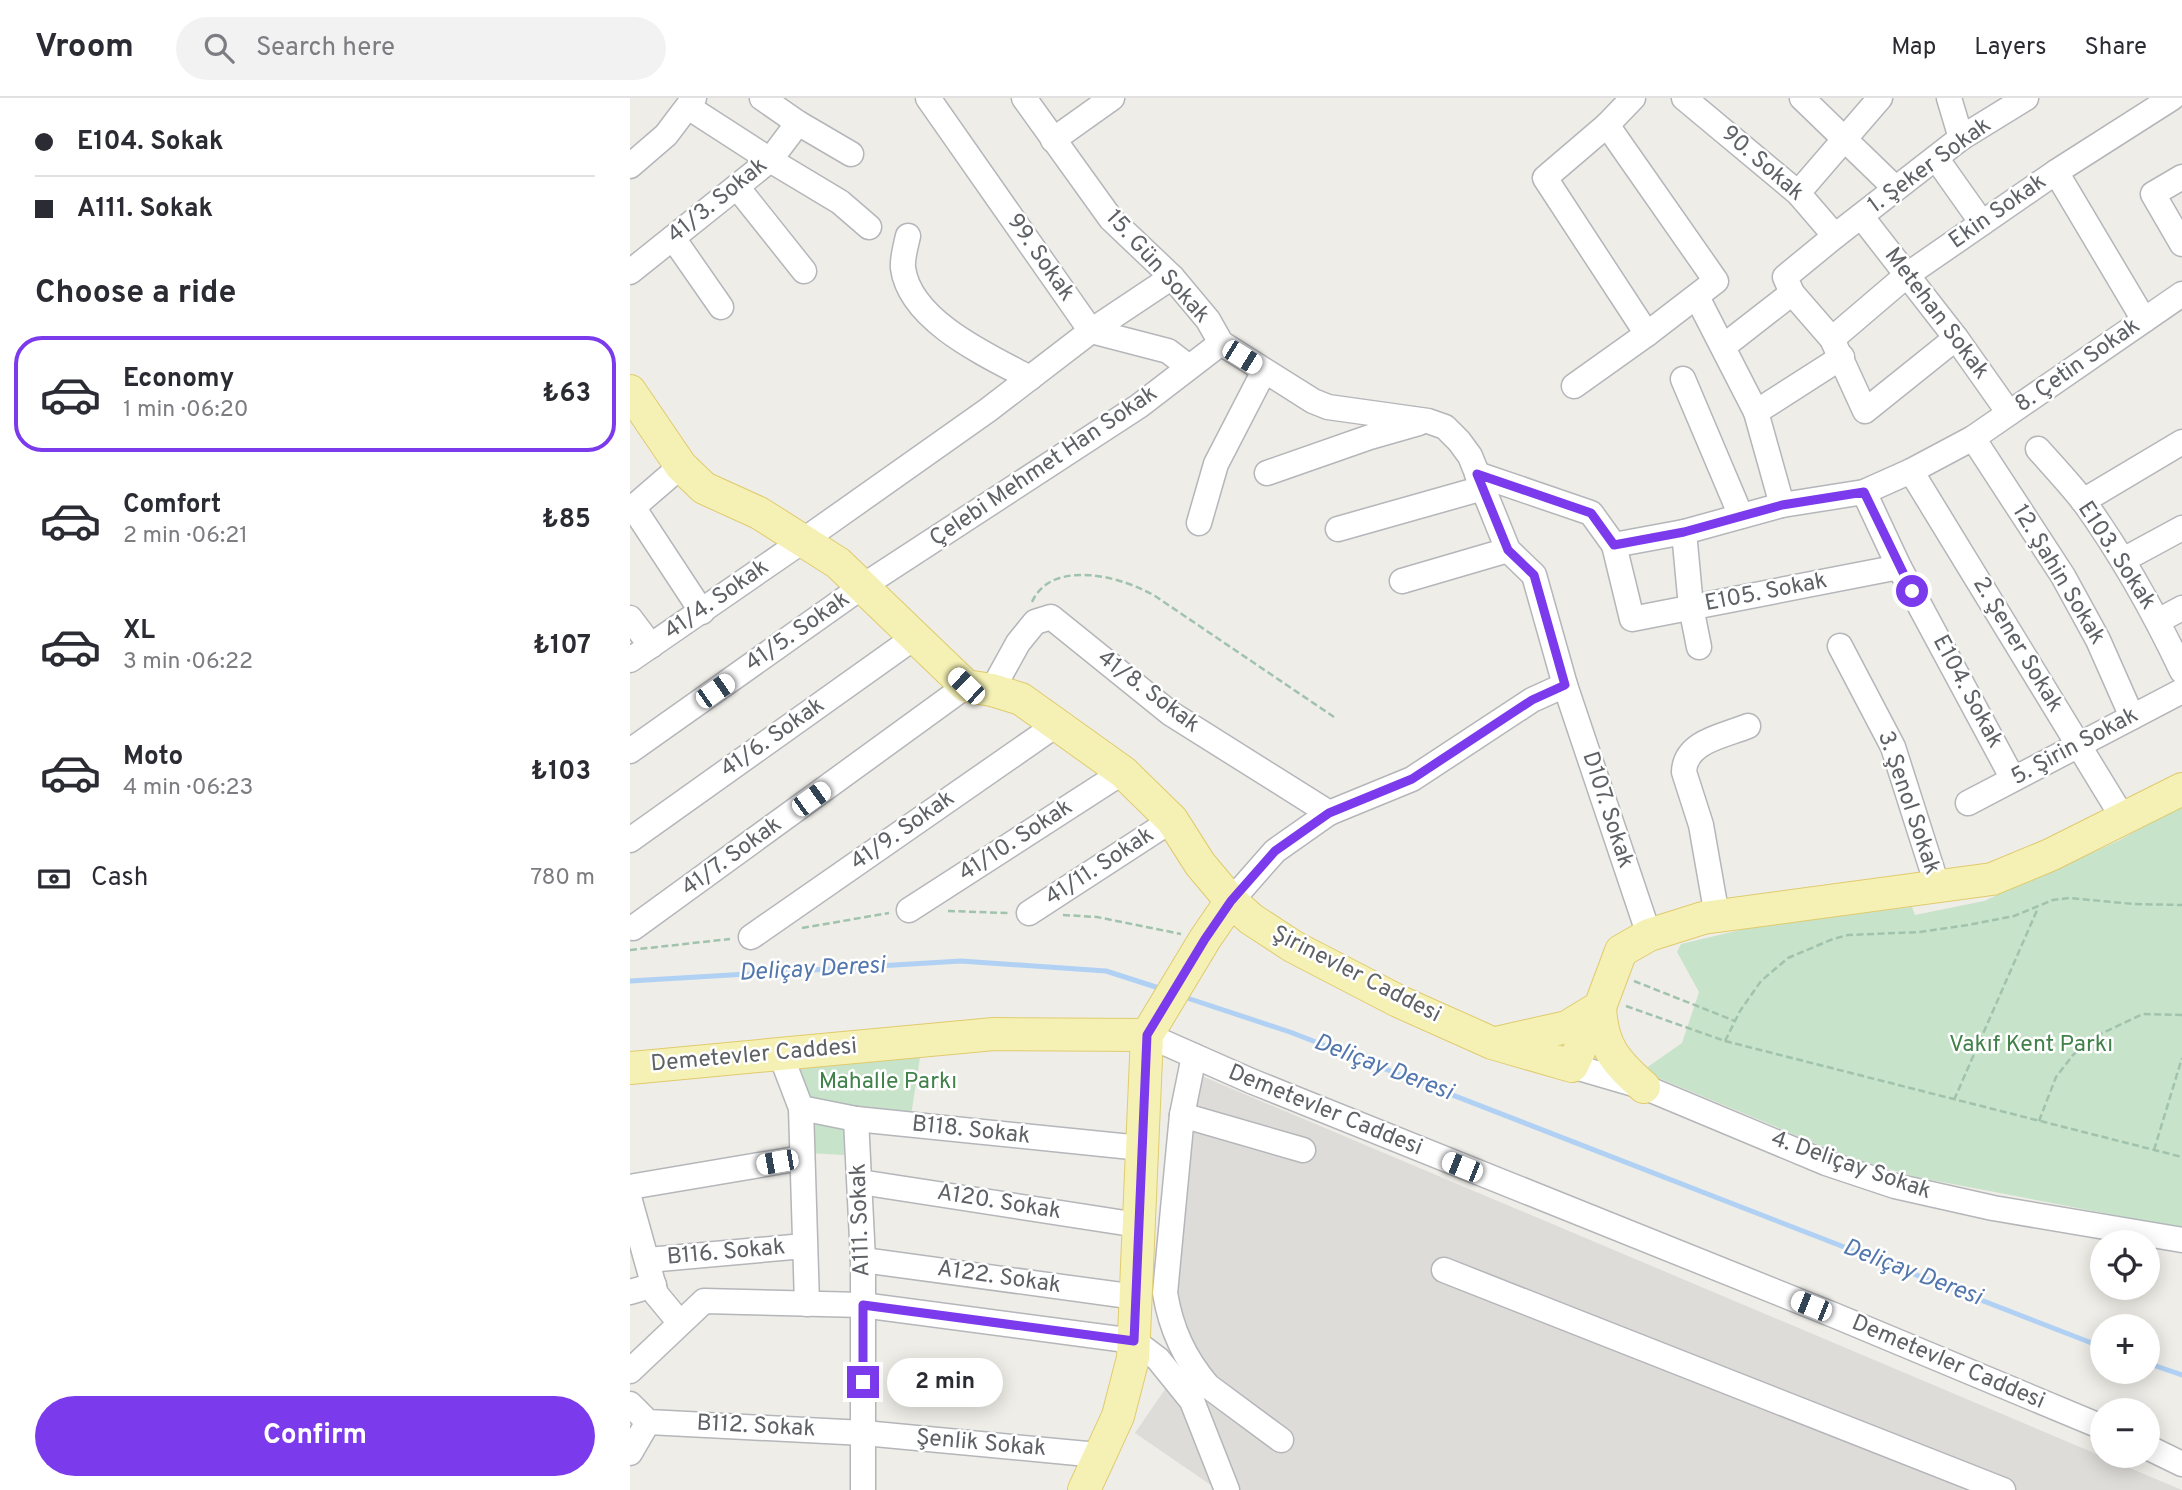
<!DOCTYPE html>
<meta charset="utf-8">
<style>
:root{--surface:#fff;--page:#f2f2f3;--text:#2b2b33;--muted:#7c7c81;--line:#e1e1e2;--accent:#7c3aed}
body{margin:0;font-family:Overpass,sans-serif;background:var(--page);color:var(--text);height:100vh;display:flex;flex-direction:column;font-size:26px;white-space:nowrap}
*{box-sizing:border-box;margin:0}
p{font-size:23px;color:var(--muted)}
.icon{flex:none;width:38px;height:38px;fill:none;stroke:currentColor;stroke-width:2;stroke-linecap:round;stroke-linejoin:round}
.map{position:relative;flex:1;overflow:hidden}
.side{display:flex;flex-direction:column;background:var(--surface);width:630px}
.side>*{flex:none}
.guide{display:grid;align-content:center;height:154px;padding:0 35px;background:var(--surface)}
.fabs{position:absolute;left:1460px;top:1132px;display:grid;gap:14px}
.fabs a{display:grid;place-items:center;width:70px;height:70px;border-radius:50%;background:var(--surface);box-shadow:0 4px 18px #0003;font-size:35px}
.end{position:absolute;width:32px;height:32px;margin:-16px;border:9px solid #7c3aed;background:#fff;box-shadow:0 0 0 4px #fff}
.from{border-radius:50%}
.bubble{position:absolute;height:49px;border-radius:24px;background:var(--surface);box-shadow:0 4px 18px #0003;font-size:23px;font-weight:700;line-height:49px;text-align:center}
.car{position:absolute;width:21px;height:42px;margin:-21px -10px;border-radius:9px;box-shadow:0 0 5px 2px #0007;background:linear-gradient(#fff 24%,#345 0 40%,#fff 0 76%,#345 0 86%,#fff 0)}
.guide b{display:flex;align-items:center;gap:24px;height:66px;font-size:26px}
.guide b+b{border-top:2px solid var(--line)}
.guide i{width:18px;height:18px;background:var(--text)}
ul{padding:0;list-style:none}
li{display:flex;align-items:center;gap:21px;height:116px;margin:0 14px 10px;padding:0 21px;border:4px solid transparent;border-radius:28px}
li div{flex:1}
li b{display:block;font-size:26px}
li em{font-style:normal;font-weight:700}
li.on{border-color:var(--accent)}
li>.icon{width:63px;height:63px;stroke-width:1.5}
h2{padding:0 35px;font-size:32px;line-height:84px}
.pay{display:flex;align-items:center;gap:18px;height:77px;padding:0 35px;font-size:26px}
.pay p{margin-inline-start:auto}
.primary-button{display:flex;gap:14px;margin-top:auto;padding:14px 35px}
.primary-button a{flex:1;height:80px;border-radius:42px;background:var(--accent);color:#fff;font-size:28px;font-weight:700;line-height:80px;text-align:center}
header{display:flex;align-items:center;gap:42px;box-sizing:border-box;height:98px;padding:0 35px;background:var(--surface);border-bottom:2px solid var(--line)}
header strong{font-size:33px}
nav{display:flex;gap:38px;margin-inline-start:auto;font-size:24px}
.search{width:490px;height:63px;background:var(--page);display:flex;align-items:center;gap:18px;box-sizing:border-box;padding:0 24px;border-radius:38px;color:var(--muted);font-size:26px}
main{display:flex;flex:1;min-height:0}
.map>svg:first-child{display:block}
</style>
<header>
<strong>Vroom</strong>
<div class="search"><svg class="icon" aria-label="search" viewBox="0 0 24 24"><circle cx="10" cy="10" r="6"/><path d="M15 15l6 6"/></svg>Search here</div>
<nav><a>Map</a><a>Layers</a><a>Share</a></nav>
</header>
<main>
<section class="side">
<div class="guide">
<b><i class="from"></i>E104. Sokak</b>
<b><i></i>A111. Sokak</b>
</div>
<h2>Choose a ride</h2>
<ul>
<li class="on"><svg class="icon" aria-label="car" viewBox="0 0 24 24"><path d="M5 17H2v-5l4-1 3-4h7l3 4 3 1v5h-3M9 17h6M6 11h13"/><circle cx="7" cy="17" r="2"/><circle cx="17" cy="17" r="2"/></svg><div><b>Economy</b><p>1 min · 06:20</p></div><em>₺63</em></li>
<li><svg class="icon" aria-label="car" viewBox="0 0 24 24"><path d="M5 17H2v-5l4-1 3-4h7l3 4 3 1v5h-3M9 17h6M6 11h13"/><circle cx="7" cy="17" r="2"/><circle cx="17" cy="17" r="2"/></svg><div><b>Comfort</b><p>2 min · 06:21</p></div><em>₺85</em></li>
<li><svg class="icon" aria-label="car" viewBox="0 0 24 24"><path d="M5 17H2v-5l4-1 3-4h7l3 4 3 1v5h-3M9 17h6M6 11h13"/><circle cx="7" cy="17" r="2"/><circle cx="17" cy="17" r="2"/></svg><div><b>XL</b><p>3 min · 06:22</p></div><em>₺107</em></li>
<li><svg class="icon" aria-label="car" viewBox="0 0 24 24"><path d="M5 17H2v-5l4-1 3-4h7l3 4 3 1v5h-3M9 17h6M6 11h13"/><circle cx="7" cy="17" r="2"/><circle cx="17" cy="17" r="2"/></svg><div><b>Moto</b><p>4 min · 06:23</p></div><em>₺103</em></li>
</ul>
<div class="pay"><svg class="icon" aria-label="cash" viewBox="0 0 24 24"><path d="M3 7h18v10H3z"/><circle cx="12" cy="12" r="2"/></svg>Cash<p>780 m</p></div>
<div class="primary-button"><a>Confirm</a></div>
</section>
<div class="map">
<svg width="1552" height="1392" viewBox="0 0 1552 1392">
<rect width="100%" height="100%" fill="#eeede7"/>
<path fill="#dedcd9" d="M560,973l992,419h-964l-83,-57 35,-51z"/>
<g fill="#c7e3c9">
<path d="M1552,707v423l-266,-51 -68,-20 -206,-86 40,-28 17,-51 -22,-40 4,-8 72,-17 159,-20 3,8 69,-14 134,-60z"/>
<path d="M291,953l-10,64 -110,-14 -10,-38z"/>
<path d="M180,1021l34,2v34l-36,-2z"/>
</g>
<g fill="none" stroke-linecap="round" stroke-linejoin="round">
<g stroke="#b1d1f4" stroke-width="5">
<path d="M0,883l331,-20 145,10 56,18"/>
<path d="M551,898l109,36 812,315"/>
<path d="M1517,1265l35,12"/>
</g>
<g stroke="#b4b6ba" stroke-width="27">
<g id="minor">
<path d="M132,0l36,25 53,31"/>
<path d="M298,0l163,233 77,20 21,16"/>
<path d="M394,0l87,121 61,58 36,43 13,23 92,58 15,6 100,14 17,6 14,14 11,15 38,94 26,25 31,110 84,250"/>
<path d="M1003,0l-26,27 -62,53 102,156"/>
<path d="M1054,0l114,95 37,43"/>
<path d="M1172,0l93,90"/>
<path d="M1319,0l12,40"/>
<path d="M58,9l82,53 70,42 29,25"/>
<path d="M423,42l59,-42"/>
<path d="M1306,60l46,65"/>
<path d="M0,68l36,-31 28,-37"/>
<path d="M1426,74l88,148"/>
<path d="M1552,79l-29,17 29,50"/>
<path d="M107,89l67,84"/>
<path d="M1168,95l82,-95"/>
<path d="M1231,118l95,122 53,75"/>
<path d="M278,138c-2,9 -6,22 -5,32 7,53 85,88 127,110"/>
<path d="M43,140l48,69"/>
<path d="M0,174l140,-112 28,-37"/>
<path d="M1162,195l40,46 33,72 91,-73"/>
<path d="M1067,199l59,115 26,93"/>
<path d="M1202,241l75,-64 149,-103 116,-74"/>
<path d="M1094,248l68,-53 -7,-16 50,-41 126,-98 65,-40"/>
<path d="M1053,281l58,137"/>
<path d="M944,288l73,-52 69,-53 -109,-156"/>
<path d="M1126,314l86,-55"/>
<path d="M1343,340l90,138 35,64 34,77"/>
<path d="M1408,351c15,17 32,35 46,53 38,53 70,110 98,169"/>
<path d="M1281,373l212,347"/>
<path d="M637,375l103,-36 49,-14"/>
<path d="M847,376l114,39 23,32 70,-13 98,-27 82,-13 47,-21 62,-33 209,-144"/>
<path d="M1234,394l35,75 114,212"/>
<path d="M1453,403l99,-59"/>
<path d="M3,409l69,105"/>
<path d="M0,412l51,-44"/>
<path d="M569,425l17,-59 48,-93"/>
<path d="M708,431l145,-41"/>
<path d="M1054,434l7,75 8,40"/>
<path d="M984,447l18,74 267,-52"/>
<path d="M1493,462l59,-32"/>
<path d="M772,483l106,-31"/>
<path d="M0,520l21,28"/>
<path d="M1528,523l24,-13"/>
<path d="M1210,548l53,101 44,138"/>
<path d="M0,562l174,-120 184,-130 103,-79 81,-54"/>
<path d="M362,592l26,-47 17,-21 16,-5 119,96 159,100"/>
<path d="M0,653l233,-165 276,-180 82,-63"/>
<path d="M1338,705l214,-112"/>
<path d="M0,742l285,-203"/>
<path d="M601,803l44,-50 54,-38 83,-34 120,-79 33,-15"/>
<path d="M279,812l214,-138"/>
<path d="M399,815l143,-93"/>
<path d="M1087,818l-16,-91 -17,-53c1,-31 40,-36 64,-46"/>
<path d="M3,830l333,-242"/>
<path d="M121,839l305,-212"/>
<path d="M517,937l104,46 585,235 266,111"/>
<path d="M150,955l21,55 6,196"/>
<path d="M564,958l-12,59 -17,178c6,36 19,65 43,93l73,54"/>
<path d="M942,968l72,21 182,76 69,23 98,22 189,32"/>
<path d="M171,1010l55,11 285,29"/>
<path d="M552,1017l121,35"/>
<path d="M226,1021l7,141v230"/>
<path d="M230,1084l278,43"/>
<path d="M0,1089l171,-29"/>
<path d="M0,1103l26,93 24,29"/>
<path d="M18,1162l156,-14"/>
<path d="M233,1162l273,37"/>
<path d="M814,1172l559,220"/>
<path d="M0,1194l24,-7"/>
<path d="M0,1273l74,-70 158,4 272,36 24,18 34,42 35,89"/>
<path d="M0,1306l18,18 216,11 234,22"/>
<path d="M1517,1349l35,17"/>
<path d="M0,1355l18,-31"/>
</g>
</g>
<g stroke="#e0cb6e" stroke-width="34">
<g id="major">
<path d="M0,293l51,75 23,22 55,25 79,50 128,123 26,4 29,9 102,73 49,48 28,44 31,37 20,18 43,28 104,54 94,42 80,23 28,-59 21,-56 28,-16 54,-17 289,-39 58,-24 132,-66"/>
<path d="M970,909c2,40 15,54 44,80"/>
<path d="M870,944l67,-15 33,-20"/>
<path d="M0,970l364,-34 153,1"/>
<path d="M454,1392l34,-74 15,-58 14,-323 58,-96 26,-38"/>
</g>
</g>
<g stroke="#a1c3ad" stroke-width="2.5" stroke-dasharray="7 3.5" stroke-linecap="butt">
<path d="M402,504c20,-45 94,-25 126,-4l176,119"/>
<path d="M318,813l60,2"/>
<path d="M433,817l34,2 84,17"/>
<path d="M172,830l87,-15"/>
<path d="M0,852l100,-11"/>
<path d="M1004,883l101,40"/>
<path d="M996,908l99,35 457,116"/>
<path d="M1095,943l15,-30 21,-30 27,-23 45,-19 15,-4 72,-3 48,-7 46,-9 39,-16 16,-2 65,6 48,1"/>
<path d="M1324,1002l84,-192"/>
<path d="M1409,1023l17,-44 17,-22 19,-17 51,-24 39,1"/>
<path d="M1524,1052l28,-92"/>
</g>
<use href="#minor" stroke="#fff" stroke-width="24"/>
<use href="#major" stroke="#f5f1b5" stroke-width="32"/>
</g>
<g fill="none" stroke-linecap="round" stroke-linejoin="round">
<path stroke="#7c3aed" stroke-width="9" d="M233,1284v-77l271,36 13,-306 58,-96 26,-38 44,-50 54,-38 83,-34 120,-79 33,-15 -31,-110 -26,-25 -31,-76 114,39 23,32 70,-13 98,-27 82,-13 48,99"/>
</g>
<g text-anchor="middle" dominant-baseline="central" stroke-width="5" stroke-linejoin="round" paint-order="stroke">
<g font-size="23" fill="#5e6165" stroke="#fff">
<text transform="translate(1132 66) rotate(41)">90. Sokak</text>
<text transform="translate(1300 68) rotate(-36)">1. Şeker Sokak</text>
<text transform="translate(88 103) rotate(-39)">41/3. Sokak</text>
<text transform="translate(1368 114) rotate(-35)">Ekin Sokak</text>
<text transform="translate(410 160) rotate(55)">99. Sokak</text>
<text transform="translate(527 169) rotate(48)">15. Gün Sokak</text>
<text transform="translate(1306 216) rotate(53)">Metehan Sokak</text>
<text transform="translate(1448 268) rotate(-35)">8. Çetin Sokak</text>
<text transform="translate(414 369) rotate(-34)">Çelebi Mehmet Han Sokak</text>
<text transform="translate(1486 458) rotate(57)">E103. Sokak</text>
<text transform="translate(1428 477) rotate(59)">12. Şahin Sokak</text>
<text transform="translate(1136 495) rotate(-11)">E105. Sokak</text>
<text transform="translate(87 502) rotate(-35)">41/4. Sokak</text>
<text transform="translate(168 534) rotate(-35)">41/5. Sokak</text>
<text transform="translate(1387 547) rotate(59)">2. Şener Sokak</text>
<text transform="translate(518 594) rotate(37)">41/8. Sokak</text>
<text transform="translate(1337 594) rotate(62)">E104. Sokak</text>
<text transform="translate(143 640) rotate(-35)">41/6. Sokak</text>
<text transform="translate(1445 649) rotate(-28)">5. Şirin Sokak</text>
<text transform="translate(1278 705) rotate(71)">3. Şenol Sokak</text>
<text transform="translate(977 712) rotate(72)">D107. Sokak</text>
<text transform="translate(273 733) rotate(-35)">41/9. Sokak</text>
<text transform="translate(386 743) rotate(-33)">41/10. Sokak</text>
<text transform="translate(102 759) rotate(-36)">41/7. Sokak</text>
<text transform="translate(470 769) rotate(-33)">41/11. Sokak</text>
<text transform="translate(726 877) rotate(27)">Şirinevler Caddesi</text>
<text transform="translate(124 958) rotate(-5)">Demetevler Caddesi</text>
<text transform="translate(695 1013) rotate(22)">Demetevler Caddesi</text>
<text transform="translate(341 1033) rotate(6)">B118. Sokak</text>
<text transform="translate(1221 1068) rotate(19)">4. Deliçay Sokak</text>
<text transform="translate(369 1105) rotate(9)">A120. Sokak</text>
<text transform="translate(231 1122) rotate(-92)">A111. Sokak</text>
<text transform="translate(96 1155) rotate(-5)">B116. Sokak</text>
<text transform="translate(369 1180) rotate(8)">A122. Sokak</text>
<text transform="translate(1318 1265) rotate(23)">Demetevler Caddesi</text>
<text transform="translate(126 1329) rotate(3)">B112. Sokak</text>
<text transform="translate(351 1346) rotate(5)">Şenlik Sokak</text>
</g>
<g font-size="23" fill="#41814a" stroke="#fff">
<text x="1401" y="947">Vakıf Kent Parkı</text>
<text x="258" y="984">Mahalle Parkı</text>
</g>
<g font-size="24" font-style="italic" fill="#5377ad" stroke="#fff">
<text transform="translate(182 872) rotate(-3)">Deliçay Deresi</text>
<text transform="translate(753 970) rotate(21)">Deliçay Deresi</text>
<text transform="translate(1282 1175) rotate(21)">Deliçay Deresi</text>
</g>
</g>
</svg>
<div class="fabs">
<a><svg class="icon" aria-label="locate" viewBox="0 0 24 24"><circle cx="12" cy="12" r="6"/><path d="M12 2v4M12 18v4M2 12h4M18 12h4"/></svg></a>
<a>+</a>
<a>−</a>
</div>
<i class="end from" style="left:1282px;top:493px"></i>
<i class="end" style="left:233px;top:1284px"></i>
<div class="bubble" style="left:257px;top:1260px;width:116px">2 min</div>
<i class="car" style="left:612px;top:259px;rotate:122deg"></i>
<i class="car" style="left:336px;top:588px;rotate:314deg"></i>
<i class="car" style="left:85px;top:593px;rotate:55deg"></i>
<i class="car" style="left:181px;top:701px;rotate:54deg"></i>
<i class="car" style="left:147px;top:1064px;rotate:260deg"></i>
<i class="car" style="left:832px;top:1069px;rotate:292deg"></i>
<i class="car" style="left:1181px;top:1208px;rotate:292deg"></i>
</div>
</main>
